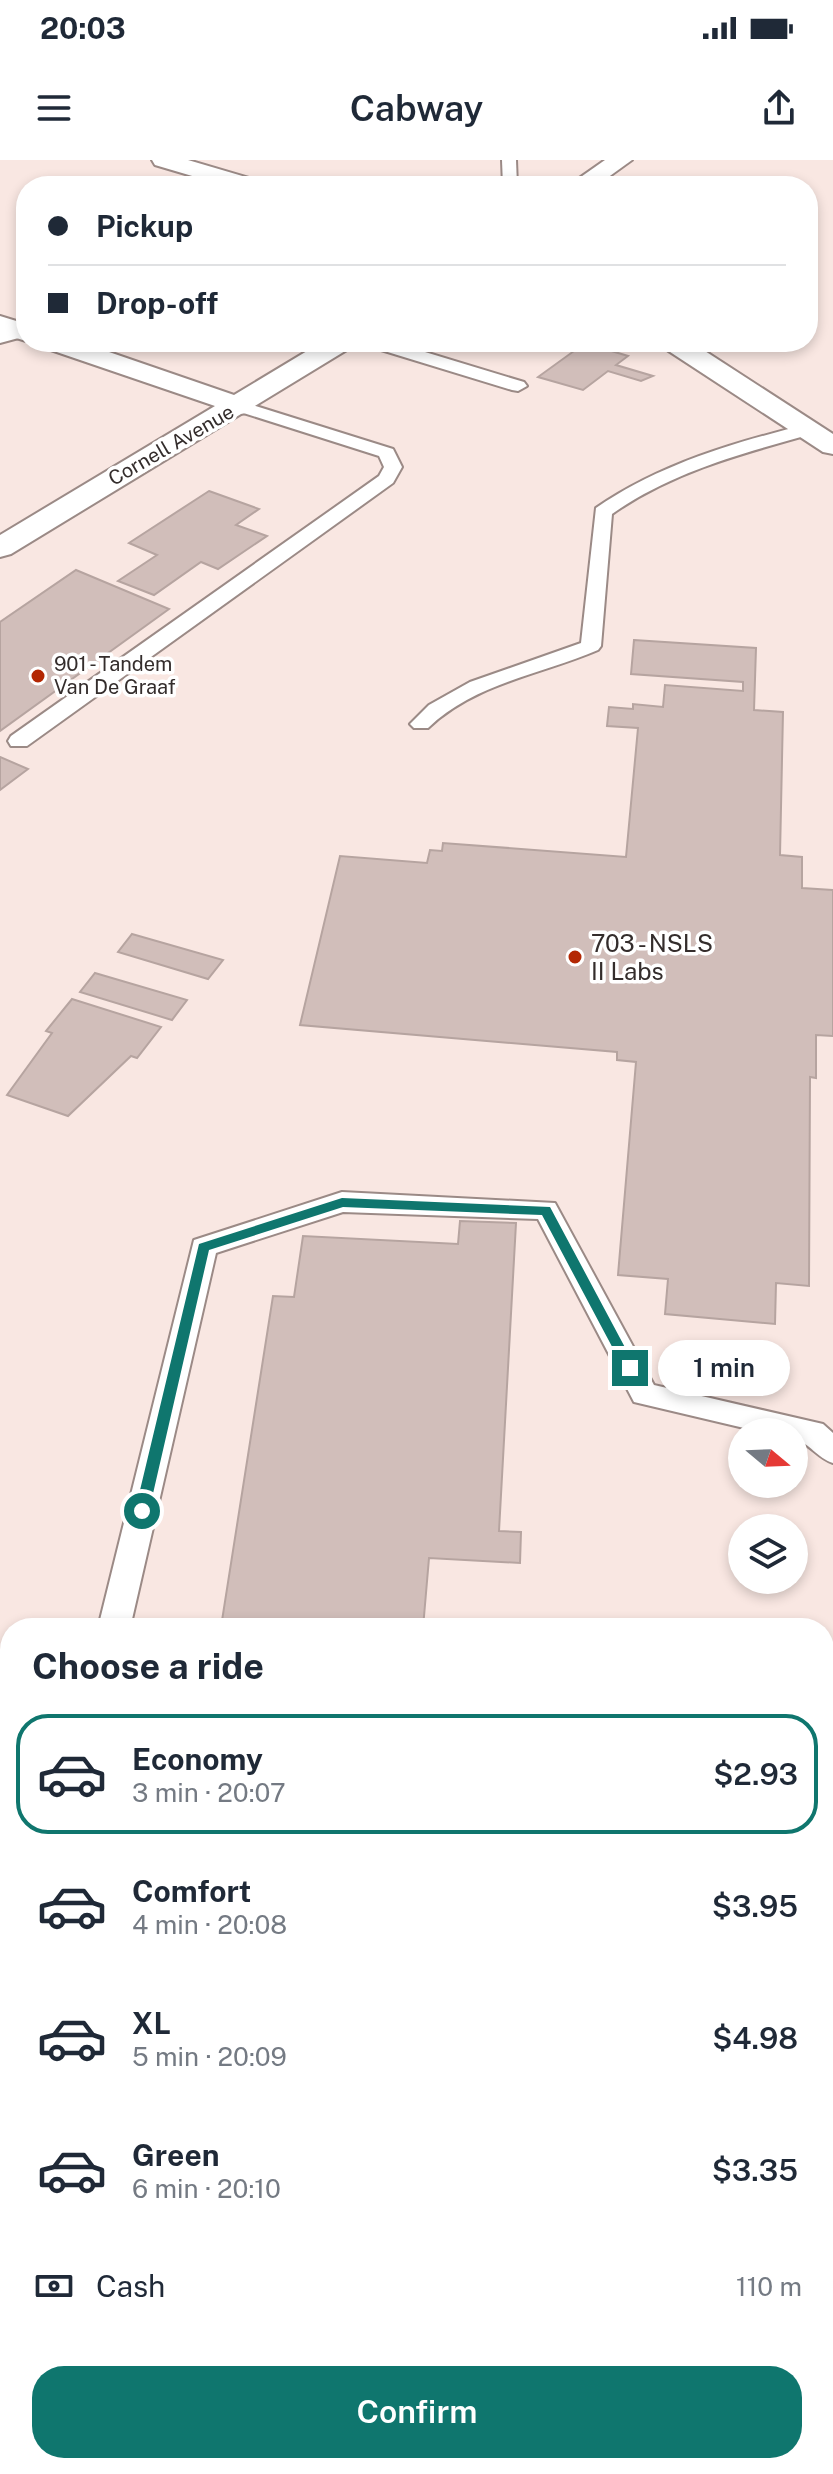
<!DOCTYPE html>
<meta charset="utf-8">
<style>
:root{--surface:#fff;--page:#f2f2f3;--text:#1f2937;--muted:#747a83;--line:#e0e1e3;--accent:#0f766e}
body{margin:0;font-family:"Public Sans",sans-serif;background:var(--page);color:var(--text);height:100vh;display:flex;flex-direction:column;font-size:30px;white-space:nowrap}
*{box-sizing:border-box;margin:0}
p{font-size:26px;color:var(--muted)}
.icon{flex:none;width:44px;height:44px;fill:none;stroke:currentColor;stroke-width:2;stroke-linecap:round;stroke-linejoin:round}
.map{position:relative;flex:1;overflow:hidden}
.side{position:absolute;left:0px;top:1458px;width:834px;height:856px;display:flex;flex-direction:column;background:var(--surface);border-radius:32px 32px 0 0;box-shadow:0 4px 12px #0003}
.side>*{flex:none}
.top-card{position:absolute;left:16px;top:16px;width:802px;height:176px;border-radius:32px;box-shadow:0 4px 12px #0003;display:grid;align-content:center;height:176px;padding:0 32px;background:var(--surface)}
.needle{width:52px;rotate:109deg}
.tools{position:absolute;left:728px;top:1258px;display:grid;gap:16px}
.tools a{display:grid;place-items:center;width:80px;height:80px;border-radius:50%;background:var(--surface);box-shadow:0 4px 12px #0003;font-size:40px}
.end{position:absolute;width:36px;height:36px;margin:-18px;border:10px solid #0f766e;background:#fff;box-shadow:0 0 0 4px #fff}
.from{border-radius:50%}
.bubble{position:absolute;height:56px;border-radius:28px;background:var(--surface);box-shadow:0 4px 12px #0003;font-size:26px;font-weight:600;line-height:56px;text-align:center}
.top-card b{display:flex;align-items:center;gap:28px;height:76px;font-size:30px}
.top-card b+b{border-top:2px solid var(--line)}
.top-card i{width:20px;height:20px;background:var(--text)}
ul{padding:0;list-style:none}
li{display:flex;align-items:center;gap:24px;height:120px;margin:0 16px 12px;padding:0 16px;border:4px solid transparent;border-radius:32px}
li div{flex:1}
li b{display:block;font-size:30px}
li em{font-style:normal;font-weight:600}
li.selected{border-color:var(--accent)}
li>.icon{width:72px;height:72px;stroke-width:1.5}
h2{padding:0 32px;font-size:36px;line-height:96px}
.pay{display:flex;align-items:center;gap:20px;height:88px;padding:0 32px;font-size:30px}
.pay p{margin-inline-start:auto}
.button{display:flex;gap:16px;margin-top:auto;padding:16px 32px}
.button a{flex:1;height:92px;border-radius:32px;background:var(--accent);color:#fff;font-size:32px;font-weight:600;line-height:92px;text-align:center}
.status{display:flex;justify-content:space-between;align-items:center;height:56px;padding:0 40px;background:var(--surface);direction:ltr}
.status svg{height:22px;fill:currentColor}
header{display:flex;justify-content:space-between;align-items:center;height:104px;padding:0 32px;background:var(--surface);font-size:36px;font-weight:600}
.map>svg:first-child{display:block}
</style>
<div class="status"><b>20:03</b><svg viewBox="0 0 49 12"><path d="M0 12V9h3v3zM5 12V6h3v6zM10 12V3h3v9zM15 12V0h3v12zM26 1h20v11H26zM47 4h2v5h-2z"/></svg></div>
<header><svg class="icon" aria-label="menu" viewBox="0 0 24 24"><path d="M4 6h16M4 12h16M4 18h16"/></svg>Cabway<svg class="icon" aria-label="share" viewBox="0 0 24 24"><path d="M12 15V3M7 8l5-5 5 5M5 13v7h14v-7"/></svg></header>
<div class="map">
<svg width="833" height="2314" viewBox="0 0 833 2314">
<rect width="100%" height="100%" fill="#f9e7e2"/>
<g fill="#d1beba" stroke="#b6a4a0" stroke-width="2">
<path d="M585,183l43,13 -12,9 37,11 -12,5 -33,-10 -25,19 -45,-13z"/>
<path d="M209,331l50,18 -23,16 31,11 -49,33 -17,-7 -47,33 -36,-14 39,-26 -28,-12z"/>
<path d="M76,410l93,39 -169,122v-109z"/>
<path d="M634,480l122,8 -2,62 29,2 -3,143 22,2v31l31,2v146l-17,-1v43l-6,-1 -1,209 -33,-3 -1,41 -110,-10 3,-35 -50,-4 18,-213 -19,-2v-8l-317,-27 40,-169 87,7 3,-13 12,1 1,-8 183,14 12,-129 -31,-2 2,-19 24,2v-5l30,3 2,-22 78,6v-9l-112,-8z"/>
<path d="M0,597l28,12 -28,21z"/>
<path d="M132,774l91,26 -15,19 -90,-27z"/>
<path d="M95,813l92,27 -15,20 -92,-28z"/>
<path d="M72,839l89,28 -24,31 -6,-2 -63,60 -61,-21 45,-62 -6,-2z"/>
<path d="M460,1061l56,2 -17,308 22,1 -1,31 -91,-5 -6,70h-227l25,-1 52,-331 21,1 9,-61 155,8z"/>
</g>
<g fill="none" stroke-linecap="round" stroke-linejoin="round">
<g stroke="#9b8a86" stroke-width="4">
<g id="lane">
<path d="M502,0h14l1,26h-14z"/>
<path d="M26,168v8l-26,7v-10z"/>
<path d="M366,182h26l132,40 3,4 -9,5 -6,-1 -144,-44z"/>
<path d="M240,241l153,48 9,18 -9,16 -366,263h-16l-3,-5 3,-5 368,-260 5,-9 -5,-11 -145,-46 -3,-4 3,-4z"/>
<path d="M809,264l9,5 -3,4c-71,20 -142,38 -203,81l-11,132 -3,4c-58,25 -123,33 -170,78h-14l-4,-4 19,-19 41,-23 111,-39 15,-135c64,-44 139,-66 213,-84z"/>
<path d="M342,1032l213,11 99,182 169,39 10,9v30c-16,-5 -23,-20 -39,-24v-7h-33l-127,-30 -96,-183 -195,-7 -127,41 -86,375h-32l96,-388z"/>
<path d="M833,1714v32l-9,1v-32z"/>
<path d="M10,1892v75l-10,5v-76z"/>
<path d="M824,2077l9,3v41l-9,-3z"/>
</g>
</g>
<g stroke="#9b8a86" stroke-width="4">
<g id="street">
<path d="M152,0h36l71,21 4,5h-37l-71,-21z"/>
<path d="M605,0h27l-36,26h-28z"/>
<path d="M0,156l26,8v17l-26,-8z"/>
<path d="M41,182h39l154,53 88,-53h32l-4,6 -97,59 -3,5 -9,2 -230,140 -11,3v-22l215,-129 -170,-58z"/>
<path d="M660,182h31l142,92v20l-10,-2 -159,-104z"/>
<path d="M833,2204v77l-9,4v-77z"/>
<path d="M824,2289l6,15 -4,10h-66l5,-10h59z"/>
</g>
</g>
<use href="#lane" fill="#fff" fill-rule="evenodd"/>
<use href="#street" fill="#fff" fill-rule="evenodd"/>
</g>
<path fill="#0f766e" d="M342,1038l208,9 86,161 -2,3h-9l-83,-156 -199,-8 -134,43 -60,261 -2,4h-10l-2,-4 64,-267z"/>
<g fill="#b32703" stroke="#fff" stroke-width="3">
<circle cx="38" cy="516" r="8"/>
<circle cx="575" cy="797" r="8"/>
</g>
<g text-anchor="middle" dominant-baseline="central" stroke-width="7" stroke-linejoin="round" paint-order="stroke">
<g font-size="20" fill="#342d2c" stroke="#fff">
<text transform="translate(171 285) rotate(-30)">Cornell Avenue</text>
</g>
<g font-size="20" fill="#342d2c" stroke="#fff" text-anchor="start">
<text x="54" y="504">901 - Tandem<tspan x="54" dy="23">Van De Graaf</tspan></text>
</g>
<g font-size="24" fill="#342d2c" stroke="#fff" text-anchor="start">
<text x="591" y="783">703 - NSLS<tspan x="591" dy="28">II Labs</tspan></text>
</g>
</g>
</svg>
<div class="tools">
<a><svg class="needle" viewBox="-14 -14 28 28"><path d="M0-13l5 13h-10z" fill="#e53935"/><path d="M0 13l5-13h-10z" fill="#747a83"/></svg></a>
<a><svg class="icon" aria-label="layers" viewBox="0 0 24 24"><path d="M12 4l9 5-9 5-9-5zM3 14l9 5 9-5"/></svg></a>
</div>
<i class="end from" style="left:142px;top:1351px"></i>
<i class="end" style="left:630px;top:1208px"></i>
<div class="bubble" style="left:658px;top:1180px;width:132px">1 min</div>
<div class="top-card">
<b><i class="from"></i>Pickup</b>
<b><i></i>Drop-off</b>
</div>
<section class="side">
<h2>Choose a ride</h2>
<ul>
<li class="selected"><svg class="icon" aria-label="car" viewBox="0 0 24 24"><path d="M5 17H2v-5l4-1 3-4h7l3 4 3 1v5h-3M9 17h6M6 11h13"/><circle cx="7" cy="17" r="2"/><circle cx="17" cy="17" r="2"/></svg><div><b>Economy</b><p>3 min · 20:07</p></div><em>$2.93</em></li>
<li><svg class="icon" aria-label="car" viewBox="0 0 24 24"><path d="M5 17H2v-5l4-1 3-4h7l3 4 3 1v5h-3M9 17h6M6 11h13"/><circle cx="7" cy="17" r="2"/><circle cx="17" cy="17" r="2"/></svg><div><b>Comfort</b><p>4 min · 20:08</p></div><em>$3.95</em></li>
<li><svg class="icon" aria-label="car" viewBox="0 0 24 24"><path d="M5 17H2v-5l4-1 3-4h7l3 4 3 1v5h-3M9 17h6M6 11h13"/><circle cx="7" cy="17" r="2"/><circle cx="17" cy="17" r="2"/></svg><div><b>XL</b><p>5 min · 20:09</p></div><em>$4.98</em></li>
<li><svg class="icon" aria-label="car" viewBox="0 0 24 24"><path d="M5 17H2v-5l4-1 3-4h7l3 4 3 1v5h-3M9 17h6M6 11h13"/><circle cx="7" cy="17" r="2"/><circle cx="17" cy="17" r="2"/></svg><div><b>Green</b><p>6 min · 20:10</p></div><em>$3.35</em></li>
</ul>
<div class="pay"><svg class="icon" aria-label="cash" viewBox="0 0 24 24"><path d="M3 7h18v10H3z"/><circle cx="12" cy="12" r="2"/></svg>Cash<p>110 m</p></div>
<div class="button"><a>Confirm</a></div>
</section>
</div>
